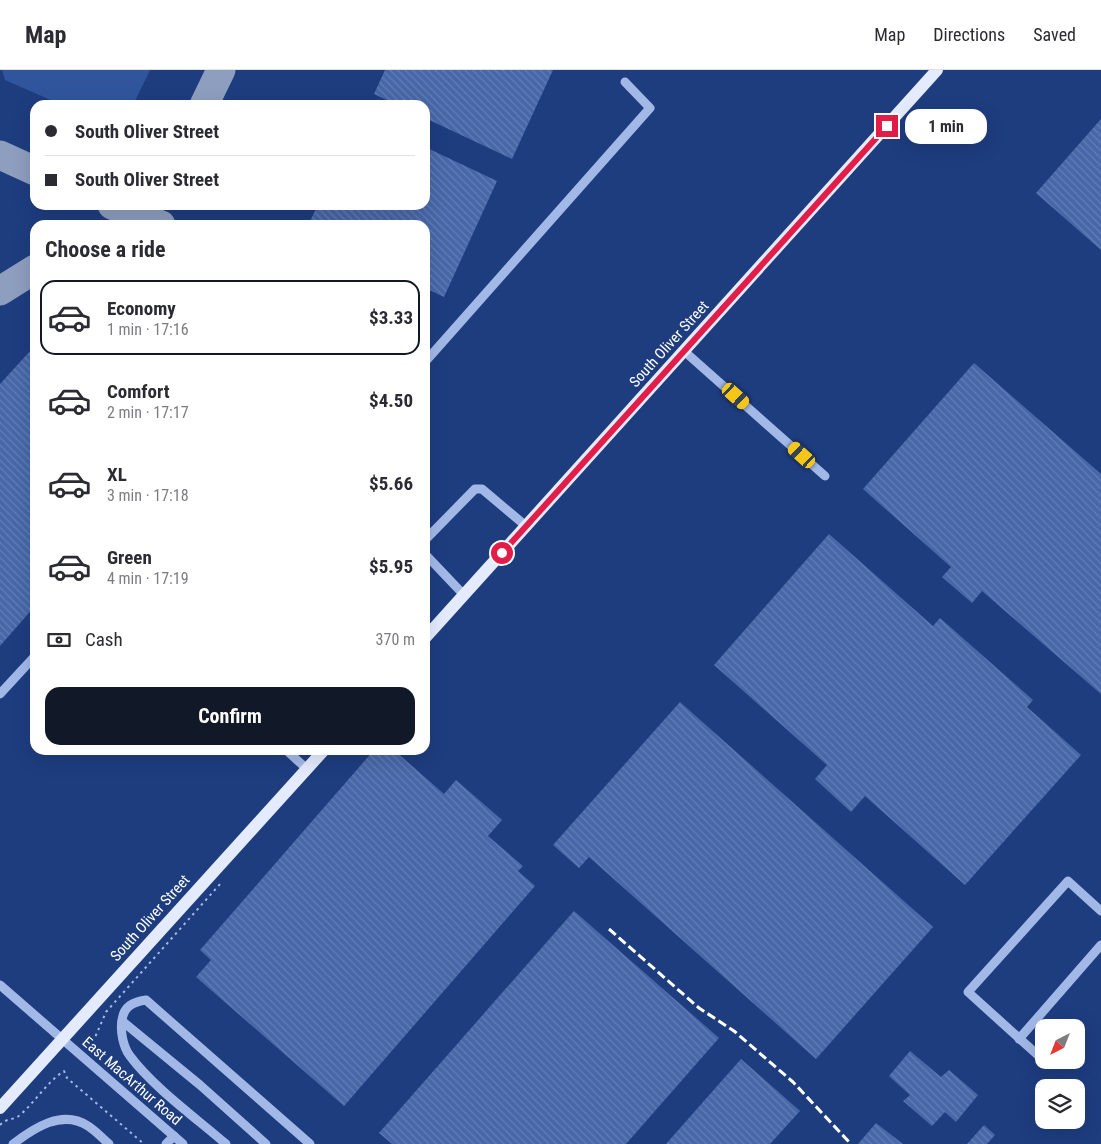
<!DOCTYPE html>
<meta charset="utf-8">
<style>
:root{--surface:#fff;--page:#f7f7f7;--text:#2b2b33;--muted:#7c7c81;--line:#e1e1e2;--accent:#111827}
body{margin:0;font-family:"Roboto Condensed",sans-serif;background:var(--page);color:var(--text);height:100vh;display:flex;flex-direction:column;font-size:19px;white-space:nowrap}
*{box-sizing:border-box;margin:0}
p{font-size:16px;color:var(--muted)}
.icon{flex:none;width:28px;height:28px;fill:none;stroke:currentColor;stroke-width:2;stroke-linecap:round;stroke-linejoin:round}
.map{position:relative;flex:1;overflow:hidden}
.panel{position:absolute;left:30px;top:150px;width:400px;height:535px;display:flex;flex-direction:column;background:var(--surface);border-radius:15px;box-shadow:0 5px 20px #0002}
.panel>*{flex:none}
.banner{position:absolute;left:30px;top:30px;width:400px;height:110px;border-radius:15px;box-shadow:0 5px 20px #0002;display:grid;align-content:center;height:110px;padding:0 15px;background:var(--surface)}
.needle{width:32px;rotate:222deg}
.fabs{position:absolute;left:1035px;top:949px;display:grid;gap:10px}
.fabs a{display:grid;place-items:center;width:50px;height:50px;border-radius:10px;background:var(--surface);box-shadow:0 5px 20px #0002;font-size:25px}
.end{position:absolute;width:22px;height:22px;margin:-11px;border:6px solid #e11d48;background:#fff;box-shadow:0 0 0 2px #fff}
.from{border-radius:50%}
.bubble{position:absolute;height:35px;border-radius:15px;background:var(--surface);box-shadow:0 5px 20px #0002;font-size:16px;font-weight:700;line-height:35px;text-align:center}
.car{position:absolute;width:15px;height:30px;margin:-15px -8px;border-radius:6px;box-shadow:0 0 4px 1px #0007;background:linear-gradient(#f5c518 24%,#345 0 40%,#f5c518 0 76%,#345 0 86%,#f5c518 0)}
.banner b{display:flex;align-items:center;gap:18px;height:48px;font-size:19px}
.banner b+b{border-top:1px solid var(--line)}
.banner i{width:12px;height:12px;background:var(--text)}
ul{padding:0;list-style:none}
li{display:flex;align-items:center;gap:15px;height:75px;margin:0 10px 8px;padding:0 5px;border:2px solid transparent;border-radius:15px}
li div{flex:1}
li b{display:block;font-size:19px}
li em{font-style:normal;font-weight:700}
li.active{border-color:var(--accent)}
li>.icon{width:45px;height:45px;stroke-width:1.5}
h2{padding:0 15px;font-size:22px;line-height:60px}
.pay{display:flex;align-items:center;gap:12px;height:55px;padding:0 15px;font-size:19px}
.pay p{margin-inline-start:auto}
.primary-button{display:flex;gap:10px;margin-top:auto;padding:10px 15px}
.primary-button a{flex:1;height:58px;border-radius:15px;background:var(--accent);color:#fff;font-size:20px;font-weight:700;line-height:58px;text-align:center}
header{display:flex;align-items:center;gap:30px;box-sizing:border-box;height:70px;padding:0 25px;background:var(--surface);border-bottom:1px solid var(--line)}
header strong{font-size:24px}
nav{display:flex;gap:28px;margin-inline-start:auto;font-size:18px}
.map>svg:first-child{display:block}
</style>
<header>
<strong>Map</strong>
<nav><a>Map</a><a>Directions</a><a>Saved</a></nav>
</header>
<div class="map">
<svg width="1101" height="1074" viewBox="0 0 1101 1074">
<defs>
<pattern id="building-back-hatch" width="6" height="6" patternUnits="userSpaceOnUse" patternTransform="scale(1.25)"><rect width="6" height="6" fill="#4767a8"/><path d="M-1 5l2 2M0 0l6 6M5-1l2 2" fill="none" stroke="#637eb5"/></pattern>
</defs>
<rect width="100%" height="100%" fill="#1e3d7f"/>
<path fill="#31559d" d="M2,0h148l-17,35h-71l-57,-25z"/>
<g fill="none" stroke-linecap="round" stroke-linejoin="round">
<g stroke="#8e9ebf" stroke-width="29">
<path d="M204,35l17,-35"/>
<path d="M0,85l35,16"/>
<path d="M112,135l49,20"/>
<path d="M0,221l35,-22"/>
</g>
</g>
<g fill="url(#building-back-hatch)">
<path d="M385,0h168l-41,89 -87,-41v-13h-28l-23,-11z"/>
<path d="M1101,49v131l-65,-57z"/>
<path d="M425,77l72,34 -53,116 -19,-9v-63h-117l10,-20h107z"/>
<path d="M31,280l4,4v252l-35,40v-262z"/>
<path d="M974,293l127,111v220l-119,-103 -10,12 -30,-26 9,-10 -88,-78z"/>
<path d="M829,464l104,92 7,-8 93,82 -6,7 54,48 -116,130 -100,-89 -14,16 -36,-33 12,-14 -113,-100z"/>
<path d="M680,632l253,225 -117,132 -227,-202 -10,11 -26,-23z"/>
<path d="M374,680h20l50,44 12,-14 46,40 -14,16 35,30 -5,5 17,15 -191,220 -148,-129 15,-17 -11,-10z"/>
<path d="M574,841l145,127 -93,106h-234l-13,-11z"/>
<path d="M910,981l31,26 8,-7 29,25 -22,27 -11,-10 -13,14 -29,-25 7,-6 -21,-19z"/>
<path d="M741,989l59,52 -30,33h-104z"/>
<path d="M876,1053l27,21h-45z"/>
<path d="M984,1055l11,10 -8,9h-20z"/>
</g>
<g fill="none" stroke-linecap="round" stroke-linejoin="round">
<g stroke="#a2b9e8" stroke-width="2" stroke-dasharray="2.5 4" stroke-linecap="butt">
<path d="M93,972l13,-30 115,-129"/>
<path d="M0,1055c8,-8 13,-4 20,-10 16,-14 26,-32 44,-44l3,7 77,66"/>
</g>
<g stroke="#a2b9e8" stroke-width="9">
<path d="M684,281l141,125"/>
<path d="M425,292l225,-254 -25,-26"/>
<path d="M425,470l50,-51h7l44,37"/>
<path d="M425,484l39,41"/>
<path d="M0,624l35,-38"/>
<path d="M286,680l21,19"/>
<path d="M0,915l183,159"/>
<path d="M122,951l78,64 66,59"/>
<path d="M1019,969l82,-94"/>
<path d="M1041,988l-73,-66 100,-111 33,30"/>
<path d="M13,1074c21,-16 49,-35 75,-18 8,5 14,12 21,18"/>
<path d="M166,1074l8,-8"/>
<path d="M226,1074c-30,-26 -73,-57 -96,-88 -7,-9 -10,-25 -8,-36 2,-14 11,-18 24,-20l164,144"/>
</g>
<g stroke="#e4ebfe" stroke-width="12">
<path d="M425,568l512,-568"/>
<path d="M0,1038l324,-358"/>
</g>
<path stroke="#fff" stroke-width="3" stroke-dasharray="9 4" stroke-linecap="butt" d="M609,859l90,79 35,23 59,51 58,62"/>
</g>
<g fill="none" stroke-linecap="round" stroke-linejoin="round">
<path stroke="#e11d48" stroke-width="6" d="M502,483l385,-427"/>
</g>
<g text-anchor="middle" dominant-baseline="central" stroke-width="4" stroke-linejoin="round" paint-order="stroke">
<g font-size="15" fill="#fff" stroke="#1e3d7f">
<text transform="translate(669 274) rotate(-48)">South Oliver Street</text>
<text transform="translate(150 848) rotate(-48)">South Oliver Street</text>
<text transform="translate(132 1011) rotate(41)">East MacArthur Road</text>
</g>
</g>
</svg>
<div class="fabs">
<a><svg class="needle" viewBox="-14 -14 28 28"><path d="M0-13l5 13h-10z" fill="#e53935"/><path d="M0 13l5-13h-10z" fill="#7c7c81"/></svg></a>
<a><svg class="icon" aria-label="layers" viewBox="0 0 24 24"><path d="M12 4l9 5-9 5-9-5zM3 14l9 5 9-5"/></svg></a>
</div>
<i class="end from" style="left:502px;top:483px"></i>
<i class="end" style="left:887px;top:56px"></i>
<div class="bubble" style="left:905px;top:39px;width:82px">1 min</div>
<i class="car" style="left:736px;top:326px;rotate:132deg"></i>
<i class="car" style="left:802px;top:385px;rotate:312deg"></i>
<div class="banner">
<b><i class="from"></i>South Oliver Street</b>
<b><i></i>South Oliver Street</b>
</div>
<section class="panel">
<h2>Choose a ride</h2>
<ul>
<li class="active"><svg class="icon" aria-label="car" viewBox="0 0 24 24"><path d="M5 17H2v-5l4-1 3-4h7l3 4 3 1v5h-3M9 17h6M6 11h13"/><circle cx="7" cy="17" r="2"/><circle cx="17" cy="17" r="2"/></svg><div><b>Economy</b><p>1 min · 17:16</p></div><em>$3.33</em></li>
<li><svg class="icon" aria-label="car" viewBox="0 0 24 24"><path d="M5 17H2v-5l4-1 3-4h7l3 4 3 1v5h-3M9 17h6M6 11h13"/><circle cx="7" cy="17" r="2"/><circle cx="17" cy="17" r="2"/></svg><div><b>Comfort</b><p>2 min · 17:17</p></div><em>$4.50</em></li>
<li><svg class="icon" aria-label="car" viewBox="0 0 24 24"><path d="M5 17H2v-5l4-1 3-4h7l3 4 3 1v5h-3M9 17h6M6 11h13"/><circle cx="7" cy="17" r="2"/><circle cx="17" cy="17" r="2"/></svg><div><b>XL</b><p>3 min · 17:18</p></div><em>$5.66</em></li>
<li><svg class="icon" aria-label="car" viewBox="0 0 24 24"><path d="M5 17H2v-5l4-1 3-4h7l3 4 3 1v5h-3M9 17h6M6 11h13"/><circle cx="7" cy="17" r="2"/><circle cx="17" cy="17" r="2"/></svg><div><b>Green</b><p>4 min · 17:19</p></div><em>$5.95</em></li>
</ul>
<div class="pay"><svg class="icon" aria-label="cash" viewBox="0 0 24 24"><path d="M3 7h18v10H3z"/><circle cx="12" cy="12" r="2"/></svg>Cash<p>370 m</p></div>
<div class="primary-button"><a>Confirm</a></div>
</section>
</div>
